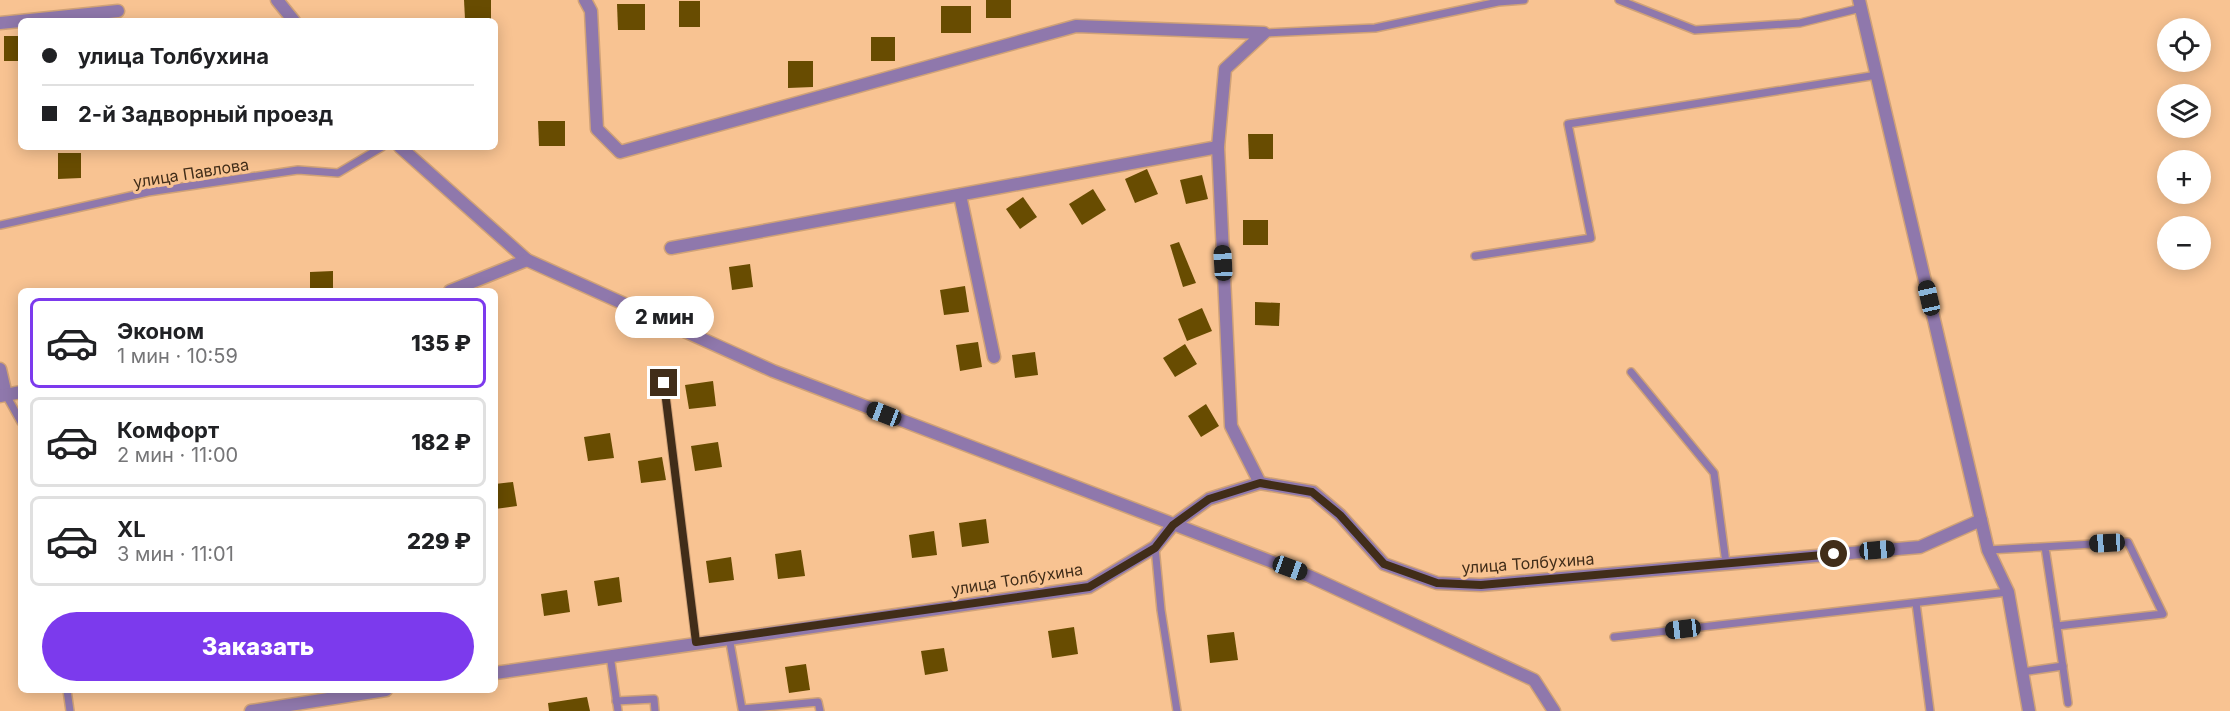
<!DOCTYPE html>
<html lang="ru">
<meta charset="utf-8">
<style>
:root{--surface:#fff;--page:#f2f2f2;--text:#202124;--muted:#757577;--line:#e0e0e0;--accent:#7c3aed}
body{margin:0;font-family:Inter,sans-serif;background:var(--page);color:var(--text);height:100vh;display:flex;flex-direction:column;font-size:22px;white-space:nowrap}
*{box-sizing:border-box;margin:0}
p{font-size:20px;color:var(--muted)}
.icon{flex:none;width:33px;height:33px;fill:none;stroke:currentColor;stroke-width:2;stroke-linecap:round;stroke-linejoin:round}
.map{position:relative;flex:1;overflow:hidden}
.side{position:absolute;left:18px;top:288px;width:480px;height:405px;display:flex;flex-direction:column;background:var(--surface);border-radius:9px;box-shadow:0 3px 15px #0003}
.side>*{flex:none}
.top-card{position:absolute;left:18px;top:18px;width:480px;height:132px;border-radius:9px;box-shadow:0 3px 15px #0003;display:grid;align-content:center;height:132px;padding:0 24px;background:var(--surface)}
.fabs{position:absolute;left:2157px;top:18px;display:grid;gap:12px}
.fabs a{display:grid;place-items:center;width:54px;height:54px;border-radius:50%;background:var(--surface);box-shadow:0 3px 15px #0003;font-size:30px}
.end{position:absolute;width:27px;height:27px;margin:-14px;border:8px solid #412d19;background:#fff;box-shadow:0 0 0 3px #fff}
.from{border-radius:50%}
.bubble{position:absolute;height:42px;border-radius:21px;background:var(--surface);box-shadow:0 3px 15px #0003;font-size:20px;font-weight:800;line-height:42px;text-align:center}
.car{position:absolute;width:18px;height:36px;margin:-18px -9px;border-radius:8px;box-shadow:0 0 4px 2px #0007;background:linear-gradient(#222 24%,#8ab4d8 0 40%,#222 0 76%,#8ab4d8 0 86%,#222 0)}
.top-card b{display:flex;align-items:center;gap:21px;height:57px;font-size:22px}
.top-card b+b{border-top:2px solid var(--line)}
.top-card i{width:15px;height:15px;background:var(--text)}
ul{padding:10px 0 0;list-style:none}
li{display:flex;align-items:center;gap:18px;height:90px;margin:0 12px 9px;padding:0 12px;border:3px solid var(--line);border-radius:9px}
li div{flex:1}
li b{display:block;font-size:22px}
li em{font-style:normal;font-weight:800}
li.current{border-color:var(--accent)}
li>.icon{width:54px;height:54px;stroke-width:1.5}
.action{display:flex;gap:12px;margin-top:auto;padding:12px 24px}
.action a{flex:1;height:69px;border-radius:36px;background:var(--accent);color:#fff;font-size:24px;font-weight:800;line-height:69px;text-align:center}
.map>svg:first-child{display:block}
</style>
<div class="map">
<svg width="2230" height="711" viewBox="0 0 2230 711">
<rect width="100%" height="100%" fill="#f8c392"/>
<g fill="#684c01">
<path d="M464,0h27v19h-26z"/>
<rect x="986" y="0" width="25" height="18"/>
<rect x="679" y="1" width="21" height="26"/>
<path d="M617,4h28v26h-27z"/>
<rect x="941" y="6" width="30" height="27"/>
<rect x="4" y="36" width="17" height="25"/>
<rect x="871" y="37" width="24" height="24"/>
<path d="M788,61h25v26l-25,1z"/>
<path d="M538,121h27v25h-26z"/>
<path d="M1248,134h25v25h-24z"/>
<path d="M58,153h23v25l-23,1z"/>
<path d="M1147,169l11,25 -23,9 -10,-24z"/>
<path d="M1202,175l6,24 -22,5 -6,-24z"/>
<path d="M1093,189l13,21 -24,15 -13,-21z"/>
<path d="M1023,197l14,20 -17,12 -14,-20z"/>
<rect x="1243" y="220" width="25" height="25"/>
<path d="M1179,242l17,41 -13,4 -13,-42z"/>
<path d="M750,264l3,23 -21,3 -3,-23z"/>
<path d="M333,271v20h-23v-19z"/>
<path d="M965,286l4,26 -25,3 -4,-25z"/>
<path d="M1255,302l25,1 -1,23 -24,-1z"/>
<path d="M1202,308l10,23 -25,10 -9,-22z"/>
<path d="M978,342l4,25 -22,4 -4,-26z"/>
<path d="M1185,344l12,20 -22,13 -12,-19z"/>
<path d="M1035,352l3,23 -23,3 -3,-23z"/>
<path d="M713,381l3,25 -27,3 -4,-24z"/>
<path d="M1206,404l13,22 -18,11 -13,-21z"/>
<path d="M610,433l4,25 -26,3 -4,-24z"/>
<path d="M718,442l4,25 -27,4 -4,-25z"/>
<path d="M662,457l4,23 -25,3 -3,-22z"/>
<path d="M513,482l4,24 -22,3v-25z"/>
<path d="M986,519l3,24 -27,4 -3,-24z"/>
<path d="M934,531l3,24 -25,3 -3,-23z"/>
<path d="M801,550l4,26 -27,3 -3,-25z"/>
<path d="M731,557l3,23 -25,3 -3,-22z"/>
<path d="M619,577l3,25 -24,4 -4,-25z"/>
<path d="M567,590l3,22 -26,4 -3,-22z"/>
<path d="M1074,627l4,27 -26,4 -4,-27z"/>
<path d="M1234,632l4,28 -28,3 -3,-28z"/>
<path d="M944,648l4,23 -23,4 -4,-24z"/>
<path d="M806,664l4,26 -21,3 -4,-26z"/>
<path d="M587,697l3,14h-41l-1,-8z"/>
</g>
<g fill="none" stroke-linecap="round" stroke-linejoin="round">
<g stroke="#d0a277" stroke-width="10">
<g id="service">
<path d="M1619,0l76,30 105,-7 61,-15"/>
<path d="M1264,33l111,-5 123,-26 26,-2"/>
<path d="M0,225l148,-33 150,-22 40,3 44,-26"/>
<path d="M1475,256l116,-18 -23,-114 309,-49"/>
<path d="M1631,372l83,101 12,90"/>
<path d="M664,383l32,259"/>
<path d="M6,395l15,27"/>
<path d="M1155,547l6,63 16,101"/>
<path d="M1988,550l140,-8 35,72 -106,12 -12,-79"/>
<path d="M1916,603l14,108"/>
<path d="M2057,626l11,77"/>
<path d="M729,637l13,72 76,-7 2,9"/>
<path d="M1614,637l394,-45"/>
<path d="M610,655l8,56"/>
<path d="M2022,672l41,-6"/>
<path d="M67,690l3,21"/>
<path d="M616,701l38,-2 1,12"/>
</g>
</g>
<g stroke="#d0a277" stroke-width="15">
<g id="minor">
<path d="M277,0l17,21"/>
<path d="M585,0l6,11 6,118 23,23 456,-126 188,7 -39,36 -7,78"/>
<path d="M1859,0l122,520 7,30 20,42 21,119"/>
<path d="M0,23l118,-12"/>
<path d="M400,147l127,113 246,111 536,205 225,104 20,31"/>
<path d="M960,195l34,162"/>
<path d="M671,248l547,-101 13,279 29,57"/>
<path d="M450,291l77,-31"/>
<path d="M0,369l6,26"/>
<path d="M0,396l21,-4"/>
<path d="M495,673l594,-86 66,-40 18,-22 36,-26 51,-16 53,9 27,23 44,49 53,19 44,2 439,-38 61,-27"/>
<path d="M251,711l135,-21"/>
</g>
</g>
<use href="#service" stroke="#8f78ac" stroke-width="7"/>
<use href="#minor" stroke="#8f78ac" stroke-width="12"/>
</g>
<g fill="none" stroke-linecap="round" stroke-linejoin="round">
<path stroke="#412d19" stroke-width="8" d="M664,383l32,259 393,-55 66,-39 18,-23 36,-26 51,-16 52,9 28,23 44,49 53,19 44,2 353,-31"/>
</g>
<g text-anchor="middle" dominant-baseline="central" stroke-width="6" stroke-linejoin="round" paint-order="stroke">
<g font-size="16" fill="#412d19" stroke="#f8c392">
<text transform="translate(191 173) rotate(-9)">улица Павлова</text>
<text transform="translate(1528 563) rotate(-4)">улица Толбухина</text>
<text transform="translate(1017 579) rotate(-9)">улица Толбухина</text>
</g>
</g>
</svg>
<div class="fabs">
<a><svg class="icon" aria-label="locate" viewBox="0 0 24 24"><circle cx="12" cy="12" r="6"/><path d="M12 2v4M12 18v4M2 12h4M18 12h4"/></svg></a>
<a><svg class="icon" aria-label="layers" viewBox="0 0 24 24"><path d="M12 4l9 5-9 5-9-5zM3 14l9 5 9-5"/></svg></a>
<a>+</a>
<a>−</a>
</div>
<i class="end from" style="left:1834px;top:554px"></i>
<i class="end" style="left:664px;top:383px"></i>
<div class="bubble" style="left:615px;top:296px;width:99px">2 мин</div>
<i class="car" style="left:1223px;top:263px;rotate:357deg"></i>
<i class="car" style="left:1929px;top:298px;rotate:347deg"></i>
<i class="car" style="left:884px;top:414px;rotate:291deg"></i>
<i class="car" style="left:2107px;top:543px;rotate:267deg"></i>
<i class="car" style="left:1877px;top:550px;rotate:85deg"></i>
<i class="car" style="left:1290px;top:568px;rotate:110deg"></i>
<i class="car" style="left:1683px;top:629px;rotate:263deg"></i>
<div class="top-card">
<b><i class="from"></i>улица Толбухина</b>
<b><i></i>2-й Задворный проезд</b>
</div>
<section class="side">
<ul>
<li class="current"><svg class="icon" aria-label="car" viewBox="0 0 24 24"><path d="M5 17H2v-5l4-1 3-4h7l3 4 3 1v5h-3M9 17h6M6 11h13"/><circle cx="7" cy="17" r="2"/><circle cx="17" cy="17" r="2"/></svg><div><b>Эконом</b><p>1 мин · 10:59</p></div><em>135 ₽</em></li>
<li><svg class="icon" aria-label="car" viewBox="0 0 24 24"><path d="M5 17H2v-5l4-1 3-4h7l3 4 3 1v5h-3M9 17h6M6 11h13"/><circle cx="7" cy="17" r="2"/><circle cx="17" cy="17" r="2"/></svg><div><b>Комфорт</b><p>2 мин · 11:00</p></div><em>182 ₽</em></li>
<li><svg class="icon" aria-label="car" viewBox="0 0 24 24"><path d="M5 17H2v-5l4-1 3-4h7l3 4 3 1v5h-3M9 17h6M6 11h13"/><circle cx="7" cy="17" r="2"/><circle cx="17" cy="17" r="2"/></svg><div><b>XL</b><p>3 мин · 11:01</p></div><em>229 ₽</em></li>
</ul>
<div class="action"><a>Заказать</a></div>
</section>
</div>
